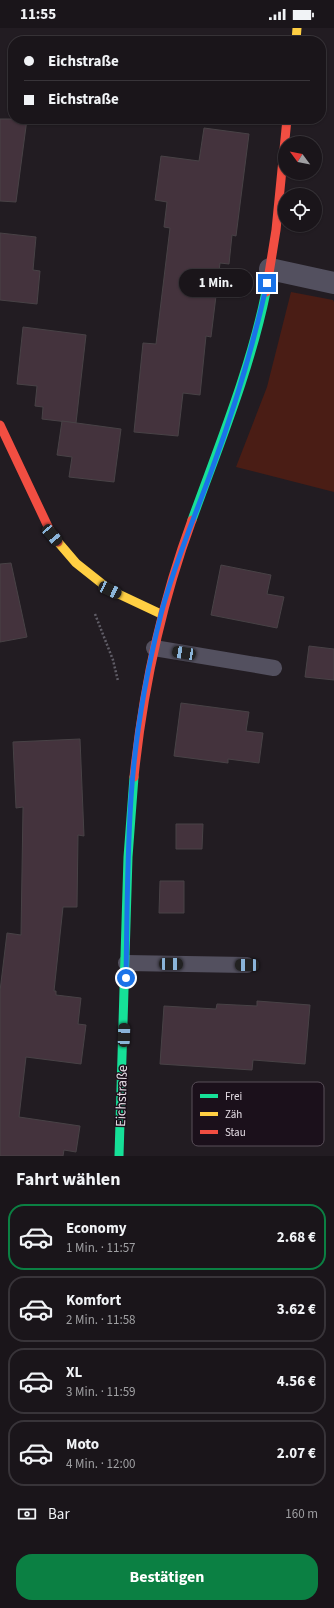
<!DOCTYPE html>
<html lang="de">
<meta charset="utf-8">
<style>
:root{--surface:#1a151a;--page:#231e23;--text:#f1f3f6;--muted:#9f9fa2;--line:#383439;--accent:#0b8043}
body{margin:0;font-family:"Source Sans 3",sans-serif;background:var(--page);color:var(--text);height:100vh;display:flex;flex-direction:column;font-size:15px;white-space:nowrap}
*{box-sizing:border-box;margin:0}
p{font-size:13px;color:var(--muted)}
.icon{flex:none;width:22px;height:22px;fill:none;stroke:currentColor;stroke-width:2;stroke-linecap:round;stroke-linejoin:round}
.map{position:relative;height:1128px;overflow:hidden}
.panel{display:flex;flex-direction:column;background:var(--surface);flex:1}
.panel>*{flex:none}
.guide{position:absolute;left:8px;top:8px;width:318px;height:88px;border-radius:16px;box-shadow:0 1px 3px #0004,0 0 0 1px var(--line);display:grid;align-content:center;height:88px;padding:0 16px;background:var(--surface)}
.needle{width:26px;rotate:302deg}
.tools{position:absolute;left:278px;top:108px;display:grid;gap:8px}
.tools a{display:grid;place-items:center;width:44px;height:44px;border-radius:50%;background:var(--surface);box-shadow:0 1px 3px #0004,0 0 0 1px var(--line);font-size:20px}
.end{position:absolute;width:18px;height:18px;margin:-9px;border:5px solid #1a73e8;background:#fff;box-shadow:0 0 0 2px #fff}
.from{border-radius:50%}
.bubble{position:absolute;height:28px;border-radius:14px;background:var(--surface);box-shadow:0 1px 3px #0004,0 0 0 1px var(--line);font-size:13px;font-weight:700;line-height:28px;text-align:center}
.car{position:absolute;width:12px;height:24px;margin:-12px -6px;border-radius:5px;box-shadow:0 0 3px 1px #0007;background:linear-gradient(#222 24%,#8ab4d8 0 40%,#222 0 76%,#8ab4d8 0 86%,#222 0)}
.guide b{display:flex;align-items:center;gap:14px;height:38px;font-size:15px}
.guide b+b{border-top:1px solid var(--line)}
.guide i{width:10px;height:10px;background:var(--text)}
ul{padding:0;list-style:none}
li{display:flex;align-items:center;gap:12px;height:66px;margin:0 8px 6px;padding:0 8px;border:2px solid var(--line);border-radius:16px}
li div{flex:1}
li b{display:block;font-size:15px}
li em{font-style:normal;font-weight:700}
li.selected{border-color:var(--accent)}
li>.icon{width:36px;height:36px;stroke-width:1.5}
h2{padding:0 16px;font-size:18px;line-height:48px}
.pay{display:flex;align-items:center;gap:10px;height:44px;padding:0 16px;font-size:15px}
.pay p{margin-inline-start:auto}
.cta{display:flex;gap:8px;margin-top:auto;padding:8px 16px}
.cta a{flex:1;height:46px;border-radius:16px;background:var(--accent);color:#fff;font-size:16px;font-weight:700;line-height:46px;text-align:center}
.status{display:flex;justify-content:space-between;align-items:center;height:28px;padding:0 20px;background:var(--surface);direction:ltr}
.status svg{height:11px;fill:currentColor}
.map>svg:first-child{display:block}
</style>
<div class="status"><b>11:55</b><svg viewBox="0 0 49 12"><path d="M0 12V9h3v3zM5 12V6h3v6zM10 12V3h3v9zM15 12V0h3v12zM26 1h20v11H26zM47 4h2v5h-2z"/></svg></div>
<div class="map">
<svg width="334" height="1128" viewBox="0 0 334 1128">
<rect width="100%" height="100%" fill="#221c22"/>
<path fill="#4a1d15" d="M291,264l42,8 1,2v190l-98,-25 31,-80z"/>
<g fill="#44333d" stroke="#484246">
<path d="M0,91h27l-11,83 -16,-1z"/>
<path d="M204,100l45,6 -13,102 -4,-1 -3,29 -9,-1 -9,74 -5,-1 -6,59 -17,-2 -5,43 -44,-4 9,-89 13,1 14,-116 -6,-1 3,-25 -12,-2 6,-44 38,5z"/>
<path d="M0,205l36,4 -3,33 7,1 -3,33 -37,-4z"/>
<path d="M23,299l63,8 -10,88 -34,-4 1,-12 -8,-1 2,-20 -20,-2z"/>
<path d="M62,393l59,8 -7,53 -45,-5 3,-20 -15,-2z"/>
<path d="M11,535l16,74 -27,5v-78z"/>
<path d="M221,537l50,10 -4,19 17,3 -7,31 -66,-13z"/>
<path d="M309,618l25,3v31l-29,-3z"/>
<path d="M181,675l68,9 -3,19 17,2 -4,30 -31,-4v4l-54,-7z"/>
<path d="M80,711l4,97 -6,-1 -1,72h-14l-9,84h2v4l25,3 -3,26 8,1 -5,39 -55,-7 -7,60 61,9 -4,26 -12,-2 -1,6h-63v-165l7,-58 14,2 2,-128 -7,1 -3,-66z"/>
<path d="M176,796h27l-1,25h-26z"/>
<path d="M160,853h24v32h-25z"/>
<path d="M257,973l53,4 -5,59 -52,-4 -1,10 -92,-6 4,-58 52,3 1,-5 40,2z"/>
</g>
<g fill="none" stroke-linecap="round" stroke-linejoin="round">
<path stroke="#605d67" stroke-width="2.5" stroke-dasharray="2 2" stroke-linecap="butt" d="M95,586l18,46 5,21"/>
<g stroke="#53505f" stroke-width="16">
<path d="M154,620l120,20"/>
<path d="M126,935l121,2"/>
</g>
<path stroke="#53505f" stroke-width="22" d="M270,241l64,14"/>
<g stroke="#16e098" stroke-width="9">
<path d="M192,492c27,-75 58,-150 74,-228"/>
<path d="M119,1128l9,-299 6,-80"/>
</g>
<g stroke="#ffcf43" stroke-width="9">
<path d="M296,13l1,-13"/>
<path d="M58,514l18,21 34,27 51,24"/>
</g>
<g stroke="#f24e42" stroke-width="9">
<path d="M266,264l10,-62 11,-111"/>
<path d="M0,397l52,110 6,7"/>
<path d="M134,749c9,-88 27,-173 58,-257"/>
</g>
</g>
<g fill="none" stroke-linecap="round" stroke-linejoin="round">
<path stroke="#1a73e8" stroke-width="5" d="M126,950c1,-60 1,-120 5,-180 4,-62 15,-124 30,-184 13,-49 33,-95 50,-142 23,-62 42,-125 56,-189"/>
</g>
<g text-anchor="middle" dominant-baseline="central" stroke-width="3" stroke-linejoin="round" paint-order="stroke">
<g font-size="14" fill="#e6dee6" stroke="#1b101b">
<text transform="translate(122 1068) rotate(-88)">Eichstraße</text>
</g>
</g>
<rect x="192" y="1054" width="132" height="64" rx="6" fill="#1b101b" stroke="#584e58" stroke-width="1"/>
<rect x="200" y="1066" width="18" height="4" fill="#16e098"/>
<rect x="200" y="1084" width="18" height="4" fill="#ffcf43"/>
<rect x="200" y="1102" width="18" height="4" fill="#f24e42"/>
<g font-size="11" fill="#e6dee6">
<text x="225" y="1072">Frei</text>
<text x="225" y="1090">Zäh</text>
<text x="225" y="1108">Stau</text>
</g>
</svg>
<div class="tools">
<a><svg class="needle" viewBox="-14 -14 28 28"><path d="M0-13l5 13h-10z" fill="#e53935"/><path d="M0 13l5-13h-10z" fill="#9f9fa2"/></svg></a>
<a><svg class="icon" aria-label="locate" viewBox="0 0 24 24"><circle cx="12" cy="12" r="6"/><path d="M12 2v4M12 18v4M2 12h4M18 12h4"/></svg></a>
</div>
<i class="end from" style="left:126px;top:950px"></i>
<i class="end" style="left:267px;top:255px"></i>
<div class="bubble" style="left:179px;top:241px;width:74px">1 Min.</div>
<i class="car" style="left:52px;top:507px;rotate:140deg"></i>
<i class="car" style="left:110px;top:562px;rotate:115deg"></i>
<i class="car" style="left:184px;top:625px;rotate:279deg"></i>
<i class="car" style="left:171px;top:936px;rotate:91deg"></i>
<i class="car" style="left:247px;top:937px;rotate:271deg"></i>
<i class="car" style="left:124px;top:1007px;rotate:2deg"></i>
<div class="guide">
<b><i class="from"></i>Eichstraße</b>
<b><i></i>Eichstraße</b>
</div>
</div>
<section class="panel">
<h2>Fahrt wählen</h2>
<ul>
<li class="selected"><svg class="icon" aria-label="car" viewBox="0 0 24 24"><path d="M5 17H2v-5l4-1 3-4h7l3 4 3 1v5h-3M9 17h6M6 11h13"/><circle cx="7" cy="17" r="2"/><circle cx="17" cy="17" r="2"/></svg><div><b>Economy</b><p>1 Min. · 11:57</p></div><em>2.68 €</em></li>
<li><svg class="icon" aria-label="car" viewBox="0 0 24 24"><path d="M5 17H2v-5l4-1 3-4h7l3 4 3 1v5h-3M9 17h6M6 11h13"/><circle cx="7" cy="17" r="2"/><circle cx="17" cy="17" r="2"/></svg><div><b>Komfort</b><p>2 Min. · 11:58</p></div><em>3.62 €</em></li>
<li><svg class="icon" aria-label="car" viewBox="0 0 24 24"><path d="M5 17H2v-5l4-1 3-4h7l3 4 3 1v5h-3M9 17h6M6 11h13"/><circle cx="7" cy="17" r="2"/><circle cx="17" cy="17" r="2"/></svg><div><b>XL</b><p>3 Min. · 11:59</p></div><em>4.56 €</em></li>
<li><svg class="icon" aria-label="car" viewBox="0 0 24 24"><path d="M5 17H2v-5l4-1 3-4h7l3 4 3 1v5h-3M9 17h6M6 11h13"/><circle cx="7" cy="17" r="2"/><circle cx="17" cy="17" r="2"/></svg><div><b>Moto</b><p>4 Min. · 12:00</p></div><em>2.07 €</em></li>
</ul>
<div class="pay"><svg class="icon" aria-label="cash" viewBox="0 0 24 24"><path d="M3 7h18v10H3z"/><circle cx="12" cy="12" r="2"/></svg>Bar<p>160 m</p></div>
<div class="cta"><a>Bestätigen</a></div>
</section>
